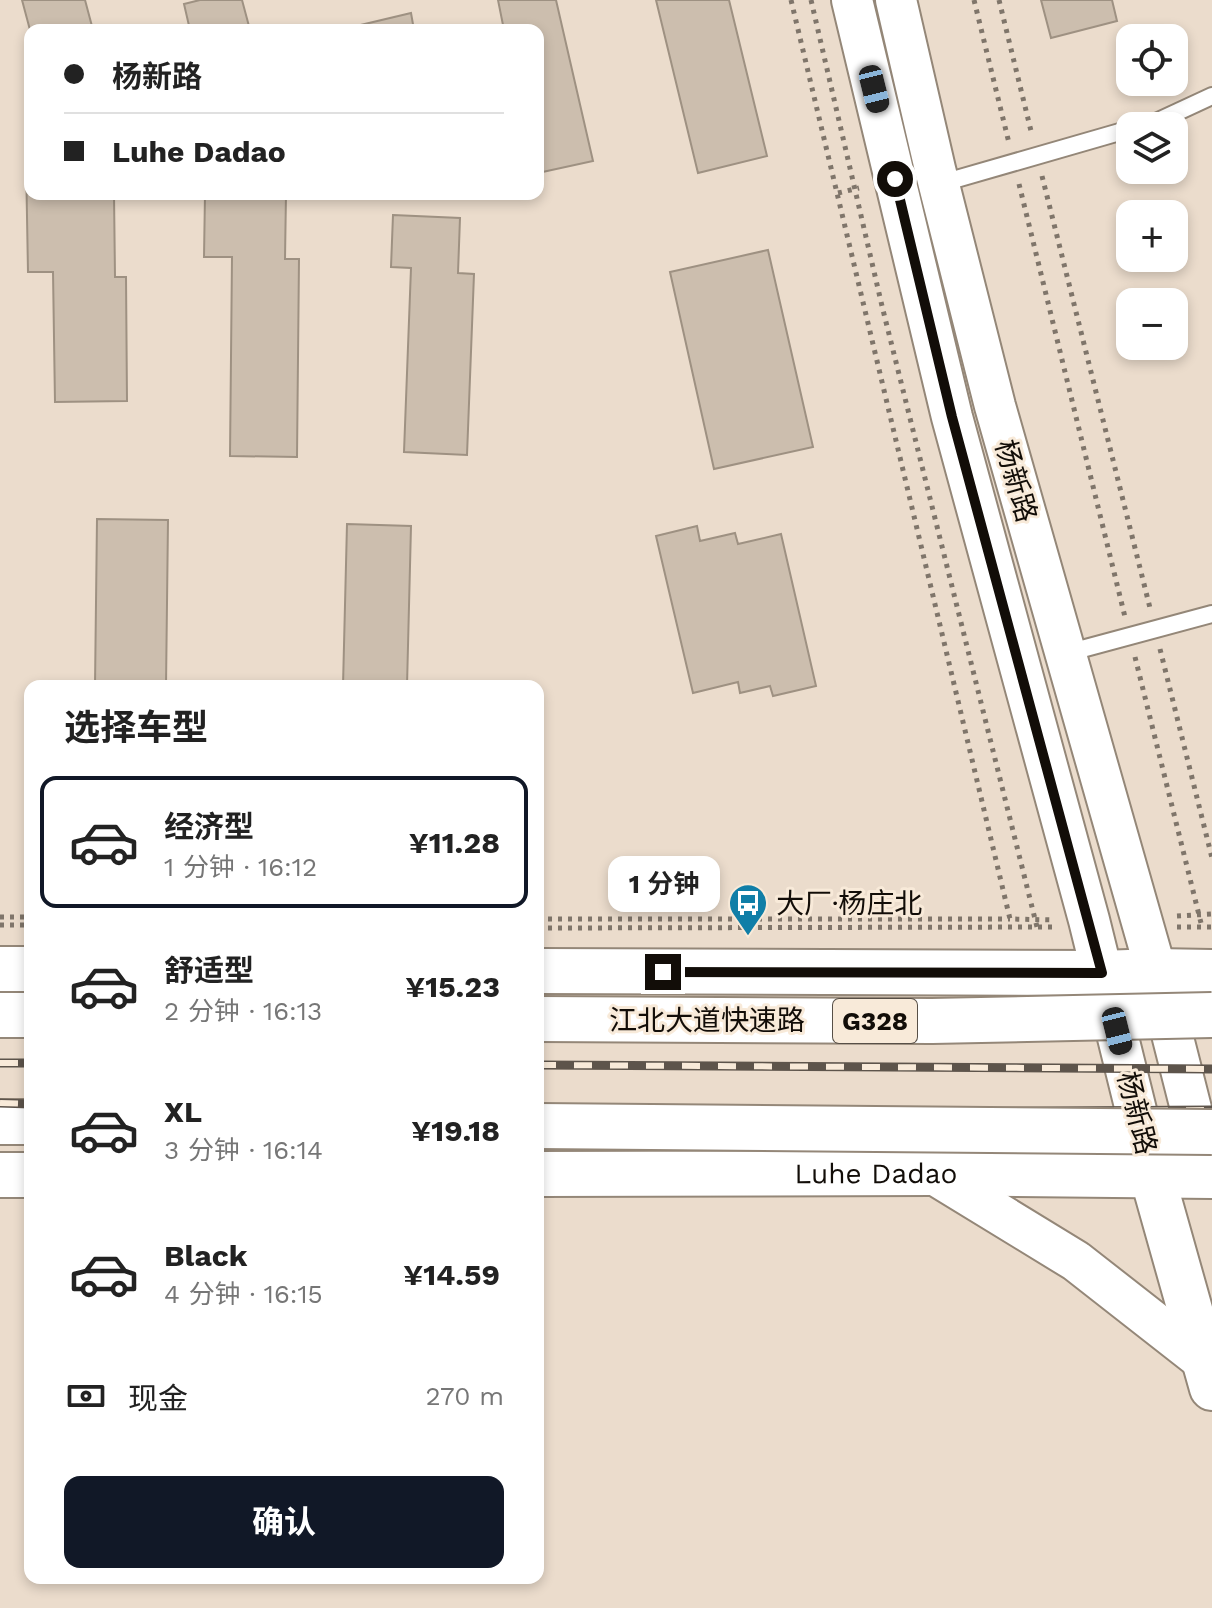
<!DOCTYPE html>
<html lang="zh">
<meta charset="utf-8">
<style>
:root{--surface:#fff;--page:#f2f2f2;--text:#222;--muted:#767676;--line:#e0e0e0;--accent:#111827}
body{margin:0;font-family:"Work Sans","Noto Sans SC",sans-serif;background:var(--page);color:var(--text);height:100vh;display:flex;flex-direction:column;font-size:30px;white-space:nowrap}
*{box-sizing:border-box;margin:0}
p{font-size:26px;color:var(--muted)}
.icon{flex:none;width:44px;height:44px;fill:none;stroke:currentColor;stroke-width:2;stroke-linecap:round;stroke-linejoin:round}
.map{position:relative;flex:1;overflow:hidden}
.panel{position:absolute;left:24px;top:680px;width:520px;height:904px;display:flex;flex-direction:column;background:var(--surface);border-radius:16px;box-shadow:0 4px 12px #0003}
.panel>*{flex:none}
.guide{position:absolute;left:24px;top:24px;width:520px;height:176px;border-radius:16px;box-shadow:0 4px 12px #0003;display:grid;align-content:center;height:176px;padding:0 40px;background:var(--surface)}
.tools{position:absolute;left:1116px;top:24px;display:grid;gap:16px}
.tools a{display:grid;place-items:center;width:72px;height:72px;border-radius:16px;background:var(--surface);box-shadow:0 4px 12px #0003;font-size:40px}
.end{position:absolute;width:36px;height:36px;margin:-18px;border:10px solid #120d08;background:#fff;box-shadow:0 0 0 4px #fff}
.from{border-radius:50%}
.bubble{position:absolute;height:56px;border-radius:16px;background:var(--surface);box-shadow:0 4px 12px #0003;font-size:26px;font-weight:700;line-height:56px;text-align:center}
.car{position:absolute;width:24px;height:48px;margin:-24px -12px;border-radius:10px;box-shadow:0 0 6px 2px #0007;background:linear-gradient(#222 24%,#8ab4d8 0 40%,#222 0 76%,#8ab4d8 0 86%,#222 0)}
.guide b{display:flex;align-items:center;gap:28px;height:76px;font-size:30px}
.guide b+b{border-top:2px solid var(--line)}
.guide i{width:20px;height:20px;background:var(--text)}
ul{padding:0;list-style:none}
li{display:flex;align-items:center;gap:24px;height:132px;margin:0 16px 12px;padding:0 24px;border:4px solid transparent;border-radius:16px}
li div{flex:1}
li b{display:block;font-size:30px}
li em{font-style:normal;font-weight:700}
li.active{border-color:var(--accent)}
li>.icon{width:72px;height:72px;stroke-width:1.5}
h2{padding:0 40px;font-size:36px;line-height:96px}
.pay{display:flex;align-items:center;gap:20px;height:88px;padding:0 40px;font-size:30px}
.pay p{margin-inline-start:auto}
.primary-button{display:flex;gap:16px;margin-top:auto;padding:16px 40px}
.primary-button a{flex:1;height:92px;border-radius:16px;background:var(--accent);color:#fff;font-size:32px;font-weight:700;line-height:92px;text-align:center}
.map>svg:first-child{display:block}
</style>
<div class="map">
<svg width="1212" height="1608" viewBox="0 0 1212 1608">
<rect width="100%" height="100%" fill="#ebdccc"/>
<g fill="#ccbeae" stroke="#9e9182" stroke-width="2">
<path d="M22,0h63l8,30h-63z"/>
<path d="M200,0h42l8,30h-60l-6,-26z"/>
<path d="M498,0h58l37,161 -55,12v-143h-34z"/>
<path d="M656,0h73l38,156 -69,17z"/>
<path d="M1041,0h71l5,21 -66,17z"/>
<path d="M411,13l3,17h-65l-1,-2z"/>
<path d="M26,160h4v34h84l1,83h11l1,124 -72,1 -2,-130h-25z"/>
<path d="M205,194h81l-1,65h14l-2,198 -67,-1 2,-199h-28z"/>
<path d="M393,215l67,3 -2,55 16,1 -7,181 -63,-3 7,-184 -20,-1z"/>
<path d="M768,250l45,197 -99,22 -44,-197z"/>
<path d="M97,519l71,1 -2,166h-71z"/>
<path d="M347,524l64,2 -4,160h-64z"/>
<path d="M697,526l3,15 35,-8 3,11 43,-10 35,152 -43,10 -3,-10 -30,7 -2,-11 -45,11 -37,-157z"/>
</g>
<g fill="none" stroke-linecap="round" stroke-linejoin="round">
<g stroke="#948778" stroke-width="20">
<g id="service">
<path d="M1141,126l15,-4 56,-26"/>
<path d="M939,184l191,-55"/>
<path d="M1067,653l145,-39"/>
</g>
</g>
<g stroke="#948778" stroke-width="44">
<g id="tertiary">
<path d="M852,0l100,417 137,503 60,243"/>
<path d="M896,0l39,169 60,237 161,565 49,193"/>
<path d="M932,1173l144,88 129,101"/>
</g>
</g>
<g stroke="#948778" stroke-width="48">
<path id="secondary" d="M1152,1175l60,213"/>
</g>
<g stroke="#948778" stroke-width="48">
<g id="primary">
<path d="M0,969h30"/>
<path d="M538,971l564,2 54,-2 56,1"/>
<path id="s1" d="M538,1174l394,-1 280,3"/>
<path d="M0,1175h30"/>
</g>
</g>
<g stroke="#948778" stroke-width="48">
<g id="trunk">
<path d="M0,1015h30"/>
<path d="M0,1122h30"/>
</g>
</g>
<g stroke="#7f756a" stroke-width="5" stroke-dasharray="4 6" stroke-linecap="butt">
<path d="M791,0l219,919 45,1"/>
<path d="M811,0l71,306 155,621"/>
<path d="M974,0l35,143"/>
<path d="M999,0l33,135"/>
<path d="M1042,176l108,432"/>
<path d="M1019,184l106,433"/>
<path d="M838,193l21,-5"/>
<path d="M1160,649l52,209"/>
<path d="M1135,657l67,270"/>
<path d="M1177,916l35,-2"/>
<path d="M0,917h30"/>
<path d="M538,919h472"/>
<path d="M0,925h30"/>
<path d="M1177,927h35"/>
<path d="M538,928l517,-1"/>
</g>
<use href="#service" stroke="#fff" stroke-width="16"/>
<use href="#tertiary" stroke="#fff" stroke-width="40"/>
<use href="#secondary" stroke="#fff" stroke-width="44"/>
<use href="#primary" stroke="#fff" stroke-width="44"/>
<use href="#trunk" stroke="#fff" stroke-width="44"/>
<g stroke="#5d544b" stroke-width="9">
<g id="rail">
<path d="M0,1063h30"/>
<path d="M538,1065l674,4"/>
<path d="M0,1103l30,1"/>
<path d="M538,1109l347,3 327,-2"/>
</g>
</g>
<use href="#rail" stroke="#f8ead9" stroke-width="6" stroke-dasharray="18" stroke-linecap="butt"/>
<g stroke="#948778" stroke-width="48" stroke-linecap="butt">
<g id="trunk-bridge">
<path d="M538,1019l394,2 280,-6"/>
<path d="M538,1126l674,6"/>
</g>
</g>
<use href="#trunk-bridge" stroke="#fff" stroke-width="44"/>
</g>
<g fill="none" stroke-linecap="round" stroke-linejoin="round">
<path stroke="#120d08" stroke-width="10" d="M663,972l439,1 -150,-556 -57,-238"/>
</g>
<defs>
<g id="bus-pin" transform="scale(2)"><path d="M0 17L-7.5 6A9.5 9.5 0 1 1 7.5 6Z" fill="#107ea7" stroke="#f8ead9"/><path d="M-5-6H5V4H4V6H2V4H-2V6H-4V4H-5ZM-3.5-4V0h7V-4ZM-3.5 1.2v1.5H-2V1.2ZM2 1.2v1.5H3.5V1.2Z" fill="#fff"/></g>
</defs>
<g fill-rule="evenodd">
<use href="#bus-pin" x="748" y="903"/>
</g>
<g text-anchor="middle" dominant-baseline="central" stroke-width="6" stroke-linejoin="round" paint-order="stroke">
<rect fill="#f8ead9" stroke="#574f47" stroke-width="2" x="833" y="999" width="84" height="44" rx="6"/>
<g font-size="26" font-weight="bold" fill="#120d08">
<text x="875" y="1021">G328</text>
</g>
<g font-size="28" fill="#120d08" stroke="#f8ead9">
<text transform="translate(1016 481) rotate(74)">杨新路</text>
<text x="707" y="1020">江北大道快速路</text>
<text transform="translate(1137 1113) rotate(76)">杨新路</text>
<text stroke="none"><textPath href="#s1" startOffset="338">Luhe Dadao</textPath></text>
</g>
<g font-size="28" fill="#120d08" stroke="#f8ead9" text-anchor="start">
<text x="776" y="903">大厂·杨庄北</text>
</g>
</g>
</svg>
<div class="tools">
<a><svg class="icon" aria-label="locate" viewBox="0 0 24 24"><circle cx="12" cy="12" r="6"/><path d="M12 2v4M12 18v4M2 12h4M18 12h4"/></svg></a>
<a><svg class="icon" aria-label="layers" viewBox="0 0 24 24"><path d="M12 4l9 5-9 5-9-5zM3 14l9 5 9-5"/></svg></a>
<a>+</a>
<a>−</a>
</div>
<i class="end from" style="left:895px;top:179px"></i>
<i class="end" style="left:663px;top:972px"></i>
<div class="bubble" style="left:608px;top:856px;width:112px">1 分钟</div>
<i class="car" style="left:874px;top:89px;rotate:166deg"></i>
<i class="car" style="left:1117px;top:1031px;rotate:166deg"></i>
<div class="guide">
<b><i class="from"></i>杨新路</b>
<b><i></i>Luhe Dadao</b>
</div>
<section class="panel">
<h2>选择车型</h2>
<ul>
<li class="active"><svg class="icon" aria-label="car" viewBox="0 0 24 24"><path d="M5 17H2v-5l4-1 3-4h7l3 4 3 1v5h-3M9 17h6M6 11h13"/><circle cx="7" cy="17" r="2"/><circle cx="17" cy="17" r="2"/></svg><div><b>经济型</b><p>1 分钟 · 16:12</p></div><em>¥11.28</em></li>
<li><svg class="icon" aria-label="car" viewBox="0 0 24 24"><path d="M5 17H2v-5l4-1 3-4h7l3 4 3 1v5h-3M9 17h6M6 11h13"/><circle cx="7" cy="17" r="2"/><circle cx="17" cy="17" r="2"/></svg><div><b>舒适型</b><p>2 分钟 · 16:13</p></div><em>¥15.23</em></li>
<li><svg class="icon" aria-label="car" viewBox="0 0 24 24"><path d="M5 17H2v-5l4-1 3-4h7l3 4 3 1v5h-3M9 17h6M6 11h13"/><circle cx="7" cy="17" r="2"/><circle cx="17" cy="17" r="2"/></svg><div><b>XL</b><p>3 分钟 · 16:14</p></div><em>¥19.18</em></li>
<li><svg class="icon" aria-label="car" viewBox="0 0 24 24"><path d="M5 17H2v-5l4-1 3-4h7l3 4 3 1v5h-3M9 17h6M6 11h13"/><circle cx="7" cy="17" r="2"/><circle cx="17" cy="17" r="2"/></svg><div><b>Black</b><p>4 分钟 · 16:15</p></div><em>¥14.59</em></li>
</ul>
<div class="pay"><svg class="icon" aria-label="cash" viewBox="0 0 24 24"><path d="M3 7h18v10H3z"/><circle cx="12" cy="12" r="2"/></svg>现金<p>270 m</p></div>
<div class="primary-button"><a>确认</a></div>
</section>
</div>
